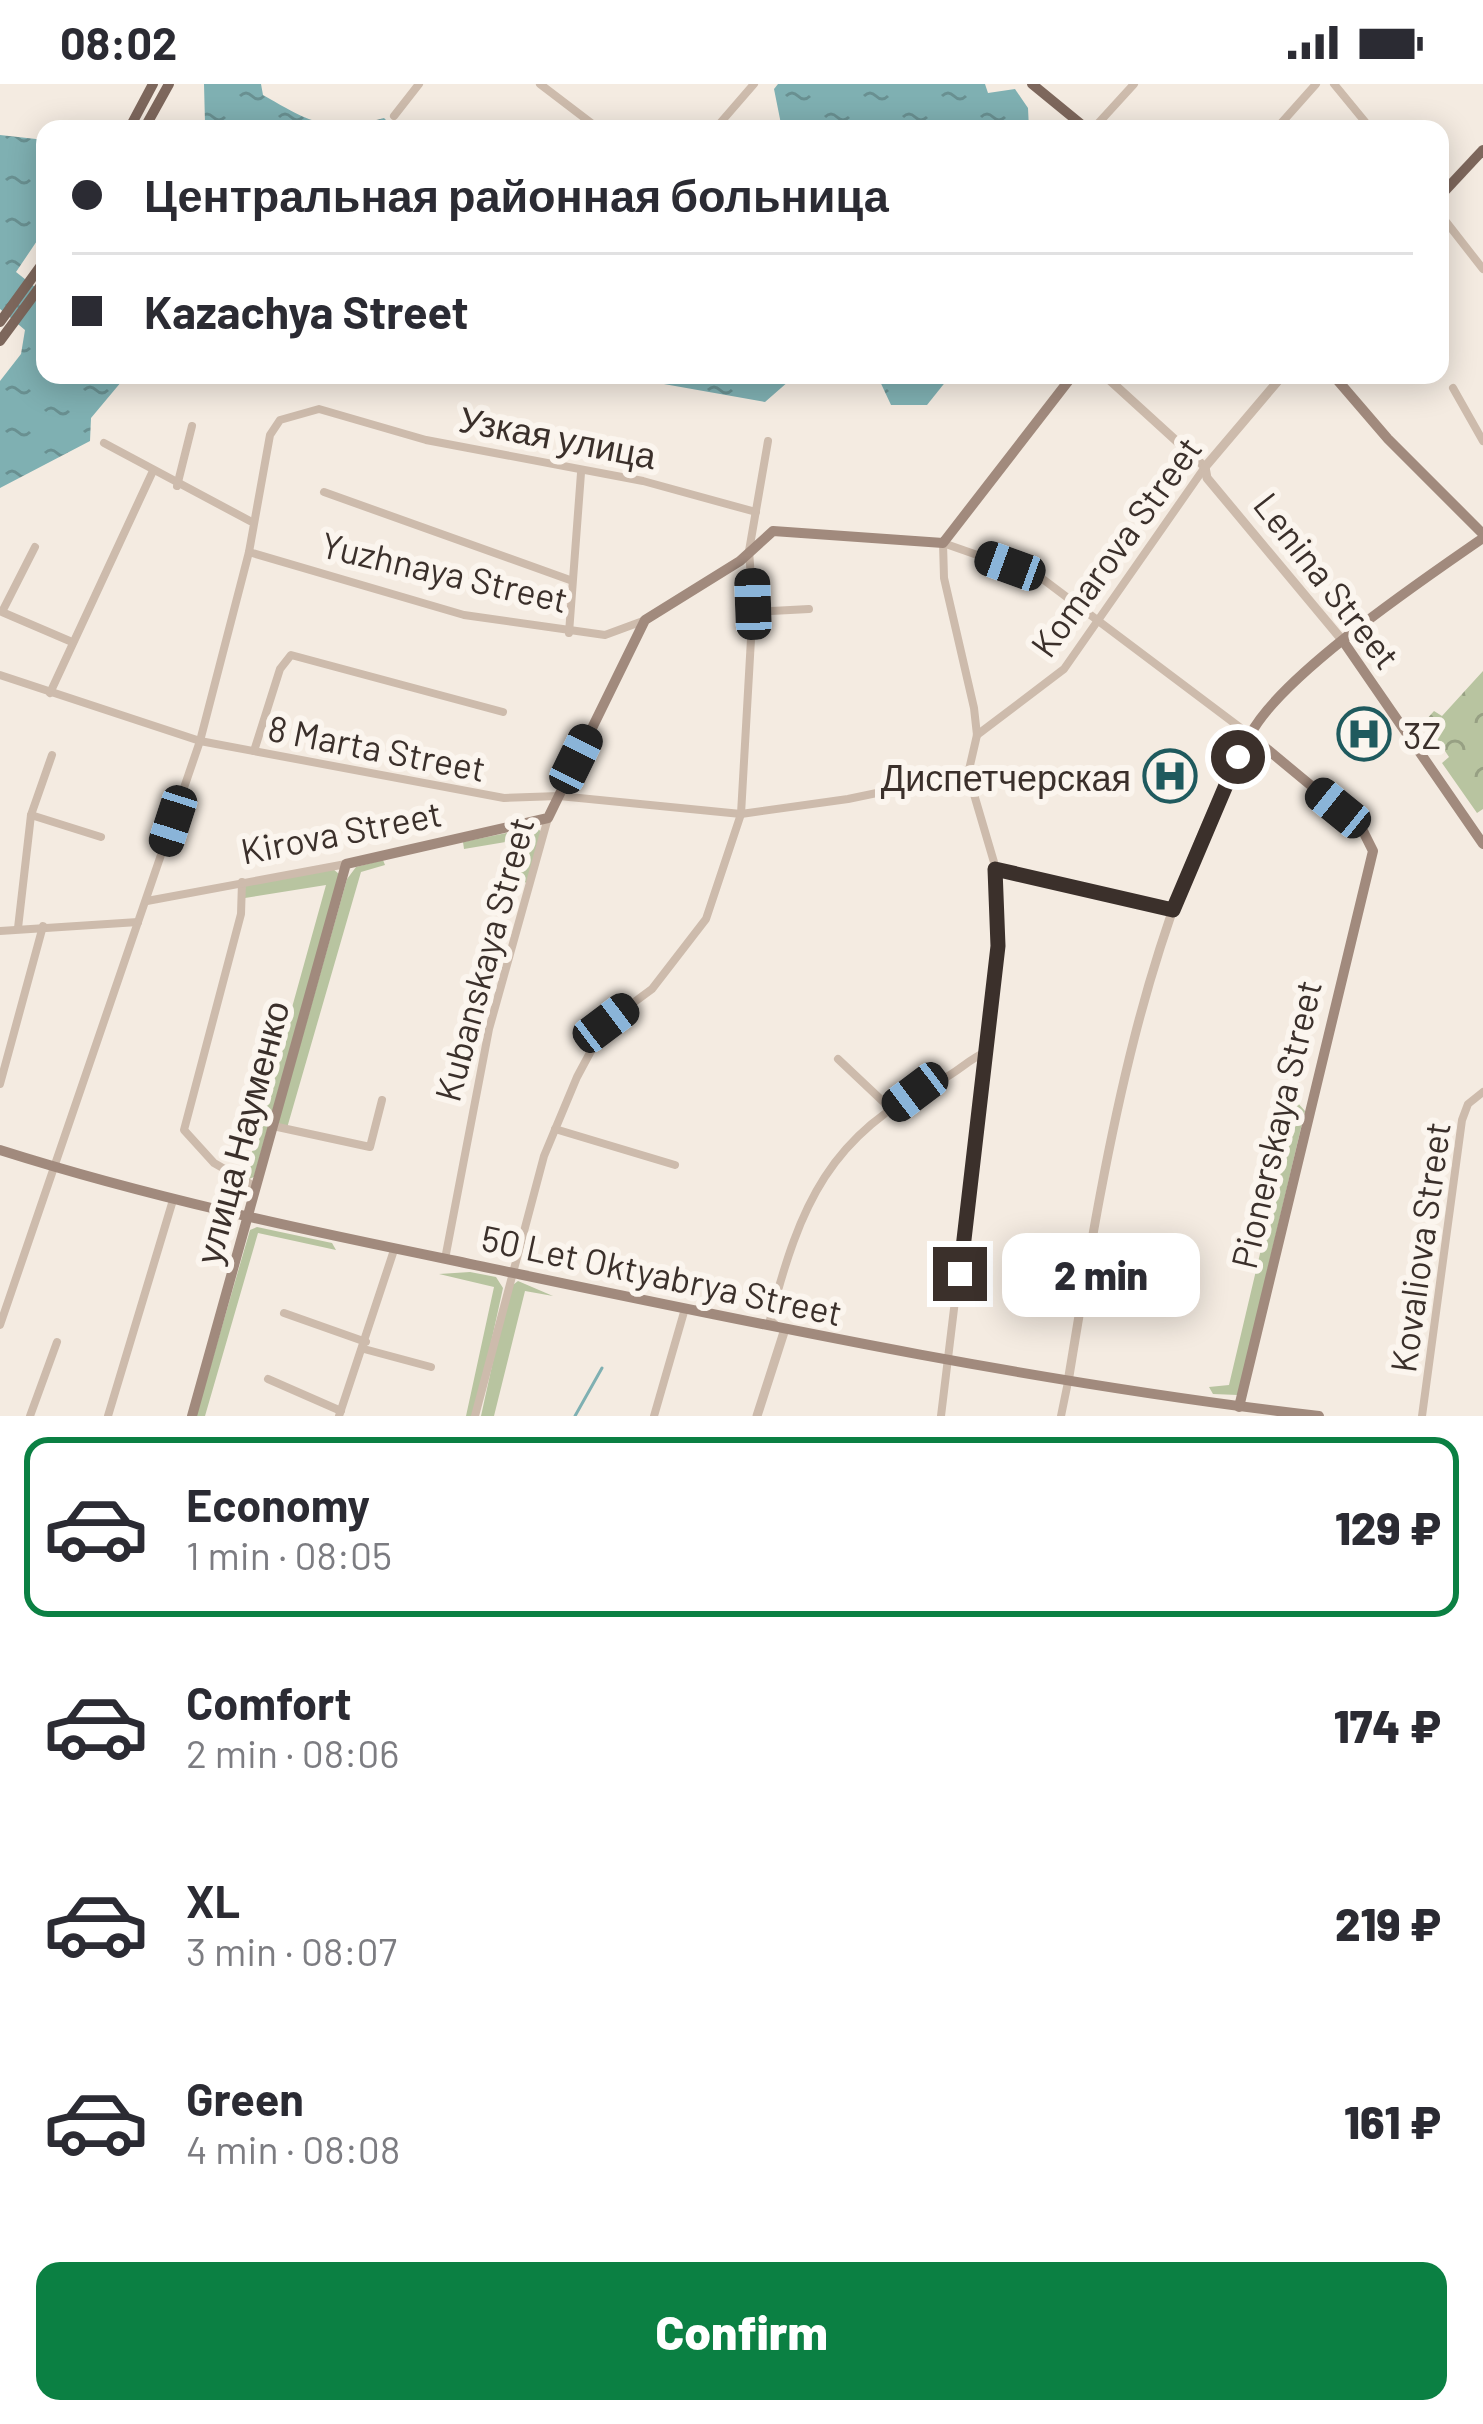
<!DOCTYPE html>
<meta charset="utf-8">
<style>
:root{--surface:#fff;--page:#f2f2f3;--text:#2b2b33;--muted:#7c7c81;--line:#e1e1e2;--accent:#0b8043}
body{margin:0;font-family:Barlow,sans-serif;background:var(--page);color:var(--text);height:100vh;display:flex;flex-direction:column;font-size:45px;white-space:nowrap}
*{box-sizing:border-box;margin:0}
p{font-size:39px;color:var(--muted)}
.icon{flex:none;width:66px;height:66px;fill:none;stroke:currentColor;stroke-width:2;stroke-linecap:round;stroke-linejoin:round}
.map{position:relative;height:1332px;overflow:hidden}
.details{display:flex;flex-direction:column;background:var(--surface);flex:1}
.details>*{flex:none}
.guide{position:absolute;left:36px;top:36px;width:1413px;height:264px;border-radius:24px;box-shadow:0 6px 30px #0003;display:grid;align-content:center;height:264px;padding:0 36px;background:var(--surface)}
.end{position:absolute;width:54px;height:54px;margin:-27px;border:15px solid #3b302b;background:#fff;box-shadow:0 0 0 6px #fff}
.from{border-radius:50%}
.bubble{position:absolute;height:84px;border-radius:24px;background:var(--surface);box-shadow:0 6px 30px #0003;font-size:39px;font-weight:800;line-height:84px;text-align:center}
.car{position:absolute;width:36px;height:72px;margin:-36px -18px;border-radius:15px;box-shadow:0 0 9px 3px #0007;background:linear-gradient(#222 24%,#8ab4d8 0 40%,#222 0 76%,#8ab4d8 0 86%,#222 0)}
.guide b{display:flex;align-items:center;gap:42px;height:114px;font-size:45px}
.guide b+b{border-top:3px solid var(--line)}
.guide i{width:30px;height:30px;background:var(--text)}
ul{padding:21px 0 0;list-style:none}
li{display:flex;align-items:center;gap:36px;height:180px;margin:0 24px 18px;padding:0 12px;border:6px solid transparent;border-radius:24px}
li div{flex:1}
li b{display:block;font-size:45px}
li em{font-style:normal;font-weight:800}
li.active{border-color:var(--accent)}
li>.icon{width:108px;height:108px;stroke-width:1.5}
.action{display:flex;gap:24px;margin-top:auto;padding:24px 36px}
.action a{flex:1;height:138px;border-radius:24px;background:var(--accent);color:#fff;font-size:48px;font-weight:800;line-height:138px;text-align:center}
.status{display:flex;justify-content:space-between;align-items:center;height:84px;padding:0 60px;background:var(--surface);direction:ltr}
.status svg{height:33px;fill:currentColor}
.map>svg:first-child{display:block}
</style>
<div class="status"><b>08:02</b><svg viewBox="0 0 49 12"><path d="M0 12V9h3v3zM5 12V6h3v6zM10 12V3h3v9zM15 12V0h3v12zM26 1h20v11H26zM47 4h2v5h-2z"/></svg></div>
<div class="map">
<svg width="1483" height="1332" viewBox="0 0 1483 1332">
<defs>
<pattern id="park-crowns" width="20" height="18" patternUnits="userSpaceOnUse" patternTransform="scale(3)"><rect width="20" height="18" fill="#b8c4a0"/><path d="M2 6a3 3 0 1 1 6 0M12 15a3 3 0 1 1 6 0" fill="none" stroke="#97a083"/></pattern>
<pattern id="water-ripples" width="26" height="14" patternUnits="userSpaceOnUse" patternTransform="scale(3)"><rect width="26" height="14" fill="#7fb0b2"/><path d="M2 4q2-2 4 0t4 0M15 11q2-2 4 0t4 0" fill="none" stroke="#699091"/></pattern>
</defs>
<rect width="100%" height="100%" fill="#f4ebe1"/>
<g fill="#b8c4a0">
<path d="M535,743l7,5 -14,51 -9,-2 10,-43 -65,11 -1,-7z"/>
<path d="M383,776l2,5 -24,7 -74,256 -9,-5 69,-244 9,-12z"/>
<path d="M333,785l6,5 -85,303 -5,2 -18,-11 17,-2 78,-281 -81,13 -1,-12z"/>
<path d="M1296,1017l9,10 -67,284 -25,-1 -4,-7 20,-2z"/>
<path d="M257,1143l75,16 4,7 -78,-17 -53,183h-9l54,-186z"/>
<path d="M470,1188l26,5 7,11 -28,128h-9l28,-129 -55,-13z"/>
<path d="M518,1197l35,15 -28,-5 -31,125h-13l28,-128z"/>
</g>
<path fill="url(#park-crowns)" d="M1483,587v138l-6,4 -35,-50 7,-6 -24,-36 9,-10 8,5z"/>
<g fill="url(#water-ripples)">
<path d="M204,0h57l2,11c49,28 64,38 121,23l11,11h-205l15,-6z"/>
<path d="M778,0h207l3,9 27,-4 13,19 1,21h-247l-8,-40z"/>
<path d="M0,51l45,5v89l-29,43 29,23v80h82l-36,43 -1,23 -90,47v-107l21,-27 4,-24 -25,-21z"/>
<path d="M613,291h196l-20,6 -24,21z"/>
<path d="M877,291h74l-24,30h-36z"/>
</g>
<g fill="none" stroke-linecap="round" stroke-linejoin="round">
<path stroke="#7fb0b2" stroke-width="3" d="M575,1332l27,-48"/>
<g stroke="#cdbbac" stroke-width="8">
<path d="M540,0l59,45"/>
<path d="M1334,0l37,45"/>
<path d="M394,32l25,-32"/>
<path d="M715,45l39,-45"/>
<path d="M1093,45l41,-45"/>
<path d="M1276,45l40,-45"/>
<path d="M1440,130l43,55"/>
<path d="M1453,304l30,53"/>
<path d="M104,359l146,78"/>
<path d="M177,402l15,-60"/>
<path d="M324,408l246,88"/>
<path d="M35,463l-33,65 70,30"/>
<path d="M249,468l215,63 141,20 38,-14"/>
<path d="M752,528l57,-3"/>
<path d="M569,549l12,-160"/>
<path d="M0,591l200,66 304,57 55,-2 182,18 107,-15 120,-25"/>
<path d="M50,609l102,-220"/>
<path d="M977,651l87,-66 141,-202"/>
<path d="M254,667l26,-82 11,-14 212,57"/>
<path d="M31,731l70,22"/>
<path d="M996,785l177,41"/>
<path d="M242,798l-1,32 -57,216 30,33 42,24"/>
<path d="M147,817l199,-37"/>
<path d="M18,844l13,-113 21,-60"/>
<path d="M0,847l138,-9"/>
<path d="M838,975l53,50"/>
<path d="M0,1000l43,-158"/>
<path d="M273,1042l97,21 12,-47"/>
<path d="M555,1045l120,36"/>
<path d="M445,1175l44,-230 59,-211"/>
<path d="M284,1229l82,29"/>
<path d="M0,1241l200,-584 49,-189 21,-117 10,-15 39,-11 107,31 217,41 113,31"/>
<path d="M778,1243l-8,-7c30,-116 59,-185 171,-240 17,-8 29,-22 47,-29"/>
<path d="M364,1265l67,18"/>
<path d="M268,1295l73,32"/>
<path d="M30,1332l27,-74"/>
<path d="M108,1332l65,-216"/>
<path d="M339,1332l55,-166"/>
<path d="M475,1332l69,-260 33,-79 29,-54 46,-34 54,-70 35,-105 12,-210 -4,-53 19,-110"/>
<path d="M654,1332l30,-104"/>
<path d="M941,1332l57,-470 -2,-77 -28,-95 9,-39 -3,-27 -30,-130 -1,-35 97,34 210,158"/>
<path d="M1061,1332l7,-34"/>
<path d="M1422,1332l40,-296 6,-16 15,-12"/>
</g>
<g stroke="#cdbbac" stroke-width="9">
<path d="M1104,291l101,92 2,11 136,163"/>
<path d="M1205,383l78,-92"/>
<path d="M1068,1298c37,-223 71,-446 182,-647"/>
<path d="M757,1332l27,-84"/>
</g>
<g stroke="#a18a7d" stroke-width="10">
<path d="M1333,291l55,64 95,95"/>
<path d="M1343,557l140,203"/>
<path d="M0,1066c148,47 299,79 451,110 289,60 575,122 868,156"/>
<path d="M1239,1323l134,-556 -12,-24 -111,-92c31,-60 174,-156 233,-197"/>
<path d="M192,1332l154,-552 202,-46 97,-198 95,-59 33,-30 170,12 130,-168"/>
</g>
<g stroke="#7d675c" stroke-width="10">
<path d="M1032,0l55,45"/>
<path d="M129,45l24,-45"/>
<path d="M144,45l25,-45"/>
<path d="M1440,112l43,-46"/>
<path d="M0,238l45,-62"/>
<path d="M0,257l45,-61"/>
</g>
</g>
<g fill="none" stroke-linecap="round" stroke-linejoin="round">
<path stroke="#3b302b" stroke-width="15" d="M960,1190l38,-328 -3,-77 178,41 65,-153"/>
</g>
<defs>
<g id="hospital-ring" transform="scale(2.7)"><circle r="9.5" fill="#fbf5ee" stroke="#1f5a5e" stroke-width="1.5"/><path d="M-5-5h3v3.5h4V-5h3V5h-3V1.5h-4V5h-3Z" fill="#1f5a5e"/></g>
</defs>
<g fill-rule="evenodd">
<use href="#hospital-ring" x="1364" y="650"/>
<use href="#hospital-ring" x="1170" y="692"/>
</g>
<g text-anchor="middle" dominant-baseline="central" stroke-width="12" stroke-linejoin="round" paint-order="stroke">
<g font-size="36" fill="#3b302b" stroke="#fbf5ee">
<text transform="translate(558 352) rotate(11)">Узкая улица</text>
<text transform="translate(1115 462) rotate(-54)">Komarova Street</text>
<text transform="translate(445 487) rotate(13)">Yuzhnaya Street</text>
<text transform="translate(1328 496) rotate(52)">Lenina Street</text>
<text transform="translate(377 663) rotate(11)">8 Marta Street</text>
<text transform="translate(341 747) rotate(-11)">Kirova Street</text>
<text transform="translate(483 875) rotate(-75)">Kubanskaya Street</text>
<text transform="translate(1275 1040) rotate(-77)">Pionerskaya Street</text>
<text transform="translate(241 1048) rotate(-75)">улица Науменко</text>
<text transform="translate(1419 1163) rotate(-82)">Kovaliova Street</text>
<text transform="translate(662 1190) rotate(12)">50 Let Oktyabrya Street</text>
</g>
<g font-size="36" fill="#3b302b" stroke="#fbf5ee" text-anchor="start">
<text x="1403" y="650">3Z</text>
<text x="1131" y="692" text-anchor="end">Диспетчерская</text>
</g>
</g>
</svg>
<i class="end from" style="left:1238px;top:673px"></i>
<i class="end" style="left:960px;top:1190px"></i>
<div class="bubble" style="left:1002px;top:1149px;width:198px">2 min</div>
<i class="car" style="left:1010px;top:482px;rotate:290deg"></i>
<i class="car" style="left:753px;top:520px;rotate:358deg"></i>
<i class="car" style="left:576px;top:675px;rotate:26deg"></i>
<i class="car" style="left:1338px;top:724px;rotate:309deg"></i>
<i class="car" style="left:173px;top:737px;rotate:198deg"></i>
<i class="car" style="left:606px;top:939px;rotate:53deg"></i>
<i class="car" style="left:915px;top:1008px;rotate:233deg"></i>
<div class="guide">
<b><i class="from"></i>Центральная районная больница</b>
<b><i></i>Kazachya Street</b>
</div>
</div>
<section class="details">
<ul>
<li class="active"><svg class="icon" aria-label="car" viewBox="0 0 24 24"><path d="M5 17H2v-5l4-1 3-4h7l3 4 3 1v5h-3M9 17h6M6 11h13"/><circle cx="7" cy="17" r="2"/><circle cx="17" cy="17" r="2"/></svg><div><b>Economy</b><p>1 min · 08:05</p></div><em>129 ₽</em></li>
<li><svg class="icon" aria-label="car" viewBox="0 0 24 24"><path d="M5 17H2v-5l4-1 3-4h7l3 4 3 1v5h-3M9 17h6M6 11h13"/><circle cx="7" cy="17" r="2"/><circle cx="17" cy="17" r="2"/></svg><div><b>Comfort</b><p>2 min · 08:06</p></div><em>174 ₽</em></li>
<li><svg class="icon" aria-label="car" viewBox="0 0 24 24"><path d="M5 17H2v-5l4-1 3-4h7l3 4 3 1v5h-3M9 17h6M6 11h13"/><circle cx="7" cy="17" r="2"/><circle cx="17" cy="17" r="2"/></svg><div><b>XL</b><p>3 min · 08:07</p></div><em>219 ₽</em></li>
<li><svg class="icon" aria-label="car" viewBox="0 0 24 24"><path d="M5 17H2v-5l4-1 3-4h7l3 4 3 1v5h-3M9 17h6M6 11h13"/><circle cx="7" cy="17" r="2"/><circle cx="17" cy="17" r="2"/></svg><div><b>Green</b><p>4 min · 08:08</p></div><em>161 ₽</em></li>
</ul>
<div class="action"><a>Confirm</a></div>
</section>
